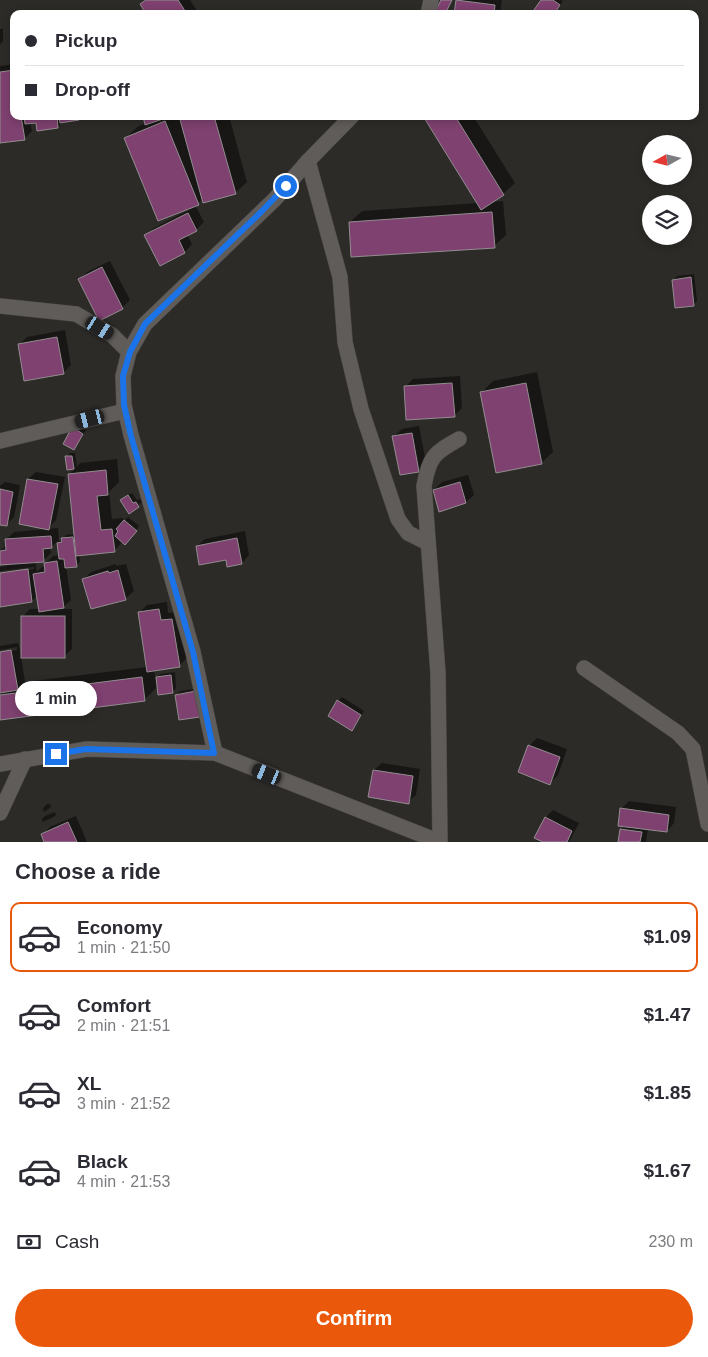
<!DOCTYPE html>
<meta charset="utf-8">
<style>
:root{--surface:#fff;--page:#f2f2f3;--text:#2b2b33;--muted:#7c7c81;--line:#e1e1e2;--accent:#ea580c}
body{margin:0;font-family:Arial,sans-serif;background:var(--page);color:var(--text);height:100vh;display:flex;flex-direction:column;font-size:19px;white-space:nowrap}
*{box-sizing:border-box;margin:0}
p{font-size:16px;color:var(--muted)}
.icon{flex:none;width:28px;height:28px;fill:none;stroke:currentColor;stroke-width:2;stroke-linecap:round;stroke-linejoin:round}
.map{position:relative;height:842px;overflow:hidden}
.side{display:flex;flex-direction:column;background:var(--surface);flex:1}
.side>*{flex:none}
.top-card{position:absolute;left:10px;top:10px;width:689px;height:110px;border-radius:10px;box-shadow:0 2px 8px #0003;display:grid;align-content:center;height:110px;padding:0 15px;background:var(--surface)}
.needle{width:32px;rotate:262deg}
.fabs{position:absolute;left:642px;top:135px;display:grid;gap:10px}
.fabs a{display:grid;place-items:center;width:50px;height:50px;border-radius:50%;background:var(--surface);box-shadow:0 2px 8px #0003;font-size:25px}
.end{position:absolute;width:22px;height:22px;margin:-11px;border:6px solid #1a73e8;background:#fff;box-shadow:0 0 0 2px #fff}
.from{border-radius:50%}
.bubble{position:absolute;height:35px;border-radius:18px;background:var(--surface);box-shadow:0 2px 8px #0003;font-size:16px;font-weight:700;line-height:35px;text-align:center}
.car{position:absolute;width:15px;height:30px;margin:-15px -8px;border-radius:6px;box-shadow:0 0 4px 1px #0007;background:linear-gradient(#222 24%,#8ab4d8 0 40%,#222 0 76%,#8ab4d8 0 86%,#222 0)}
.top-card b{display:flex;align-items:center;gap:18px;height:48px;font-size:19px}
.top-card b+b{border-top:1px solid var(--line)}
.top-card i{width:12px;height:12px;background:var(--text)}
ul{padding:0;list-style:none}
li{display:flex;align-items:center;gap:15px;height:70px;margin:0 10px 8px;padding:0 5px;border:2px solid transparent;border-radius:10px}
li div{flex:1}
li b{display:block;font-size:19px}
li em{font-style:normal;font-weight:700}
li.active{border-color:var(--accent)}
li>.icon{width:45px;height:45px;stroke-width:1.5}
h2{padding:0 15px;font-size:22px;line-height:60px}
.pay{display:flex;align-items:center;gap:12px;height:55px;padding:0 15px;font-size:19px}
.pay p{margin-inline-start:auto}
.action{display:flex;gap:10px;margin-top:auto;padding:10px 15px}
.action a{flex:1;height:58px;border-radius:30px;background:var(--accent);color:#fff;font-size:20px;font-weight:700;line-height:58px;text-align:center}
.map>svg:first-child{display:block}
</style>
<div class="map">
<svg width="708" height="842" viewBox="0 0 708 842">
<rect width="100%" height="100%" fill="#2d2b28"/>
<g fill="#0007" fill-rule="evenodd">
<path d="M146,0h44l7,11 -3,3h-46l-6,-10z"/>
<path d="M457,0h45l-2,14h-45z"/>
<path d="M542,0h19l2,1 -9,13z"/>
<path d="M331,11l13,3h-16z"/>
<path d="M0,29h3v12l-3,4z"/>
<path d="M14,64v52h68l-3,3 -16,3 -5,5 -21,-6 -7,1 2,9 -8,8 -24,3v-76z"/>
<path d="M144,116h85l18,66 -12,11 -32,6 -8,6 9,17 -8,8 -9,4 5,10 -7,8 -25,12 -14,-29 8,-7 35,-18 -63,-72 11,-11 9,-4z"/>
<path d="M424,116h49l42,67 -12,11 -12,8 12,-1 3,34 -12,11 -144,-24 12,-11 116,-8z"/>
<path d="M110,261l20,39 -8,8 -43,-28 8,-8z"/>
<path d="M694,274l3,27 -4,4 -20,-25 4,-4z"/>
<path d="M65,330l6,35 -8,8 -44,-28 8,-8z"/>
<path d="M537,372l16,80 -12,11 -59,-71 11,-11z"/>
<path d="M460,376l2,32 -8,8 -49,-29 8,-8z"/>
<path d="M76,425l10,5 -13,19z"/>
<path d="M419,426l7,37 -8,8 -24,-35 8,-7z"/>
<path d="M70,453h5l2,14 3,-4 37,-4 2,23 -10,10 3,27 11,-1v4l5,-5 11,9 -10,14 -6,1 -9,10 -35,3 1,8 -4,3 -10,1 5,34 -10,9h11v40l-8,8 -43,-1 4,26 122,-15 -8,-54 8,-8 20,-3 1,11 12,-1 7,46 -8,8 -25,4 3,17 -13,13 -144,18v-65l17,-3v-3l-17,3v-4l18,-3 3,12h1v-38l8,-8h9l-2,-13 -5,5 -32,5v-32l34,-5v-2l-34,4v-4l9,-2v-2l-9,-5v-7l7,-7 -1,-4 8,-8 44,-4 1,14 7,-7 9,-1 -6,-59 7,-8 -8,2 -1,-12zM58,541l1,14 -6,1 -8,8 1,2 -4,1 -5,5 -2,-11h8l8,-8 -1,-5z"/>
<path d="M36,472l29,5 -9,43 -7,8 -21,-49z"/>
<path d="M468,475l6,20 -8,7 -32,-12 8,-8z"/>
<path d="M5,482l15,3 -6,32 -8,8 -6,-1v-38z"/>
<path d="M132,493l5,7 3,-1 2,3 -13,10 -4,-15z"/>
<path d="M245,531l4,24 -7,8 -15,-4 -30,-13 8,-7z"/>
<path d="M116,564v2l10,-2 8,27 -8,7 -35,10 -8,-28 8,-8z"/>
<path d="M175,672l1,16 -3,4 -16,-15 4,-3z"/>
<path d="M199,688l-19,31 -3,-24 3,-4z"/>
<path d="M342,697l22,14 -12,18 -14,-28z"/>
<path d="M537,738l30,11 -9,26 -8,8 -21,-37z"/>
<path d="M382,763l38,6 -4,26 -8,7 -34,-32z"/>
<path d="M629,801l47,6 -2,16 -7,8 -19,-3 -2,14h-27l2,-13 4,-4 -3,-17z"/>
<path d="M47,804h3l1,3 -7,5 -1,-4z"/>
<path d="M553,810l26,13 -10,19h-24l1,-25z"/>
<path d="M55,812l1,3 -4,3 -10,4v-3l3,-3z"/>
<path d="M76,816l11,26h-41l-3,-8 7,-7z"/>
</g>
<g fill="#7f4170" stroke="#928d90">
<path d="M146,0h32l9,14h-41l-6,-10z"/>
<path d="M441,0h11l-7,14h-11z"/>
<path d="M456,0l39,5 -1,9h-40z"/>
<path d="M541,0h12l7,5 -6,9h-23z"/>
<path d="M14,70v46h7l4,24 -25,3v-71z"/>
<path d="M24,116h33l1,12 -21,3 -1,-8 -11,1z"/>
<path d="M59,116h20v4l-19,3z"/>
<path d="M143,116h25l1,1 -24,8z"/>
<path d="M179,116h35l22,78 -33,9z"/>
<path d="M423,116h32l49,79 -23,15z"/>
<path d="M165,121l34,84 -41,16 -34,-83z"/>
<path d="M492,212l3,36 -144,9 -2,-35z"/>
<path d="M188,213l9,18 -18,9 6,13 -25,13 -16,-31z"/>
<path d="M102,267l21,42 -24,12 -21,-42z"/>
<path d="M691,277l3,29 -19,2 -3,-28z"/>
<path d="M57,337l7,37 -40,7 -6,-37z"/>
<path d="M452,383l3,34 -49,3 -2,-34z"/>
<path d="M526,383l16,81 -46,9 -16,-81z"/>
<path d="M72,427l11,7 -9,16 -11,-6z"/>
<path d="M412,433l7,39 -19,3 -8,-39z"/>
<path d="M65,456h7l2,13 -7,1z"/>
<path d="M106,470l2,25 -11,1 4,34 11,-1 3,23 -39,4 -8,-82z"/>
<path d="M27,479l31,5 -9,46 -30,-6z"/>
<path d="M460,482l6,21 -27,9 -6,-22z"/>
<path d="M0,489l13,3 -6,34 -7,-1z"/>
<path d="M128,495l5,8 3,-1 3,5 -10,7 -9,-14z"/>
<path d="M124,520l13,11 -12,14 -10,-9 3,-5 -2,-2z"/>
<path d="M51,536l1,12 -9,1 1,13 -44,3v-14l6,-1 -1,-11z"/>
<path d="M73,537l4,30 -12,1 -1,-9h-5l-2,-16 5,-1 -1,-4z"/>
<path d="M237,538l5,26 -15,3 -1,-7 -27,5 -3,-19z"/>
<path d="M57,561l7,47 -25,4 -6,-38 12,-2 -1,-9z"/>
<path d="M28,569l4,33 -32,5v-34z"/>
<path d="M118,570l8,30 -35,9 -9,-30 26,-8 1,2z"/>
<path d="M159,609l2,11 11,-1 8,48 -33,5 -9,-60z"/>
<rect x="21" y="616" width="44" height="42"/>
<path d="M11,650l7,40 -18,3v-41z"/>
<path d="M171,675l2,18 -15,2 -2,-18z"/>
<path d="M142,677l3,24 -145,19v-25z"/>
<path d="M196,691l4,26 -21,3 -4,-25z"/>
<path d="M337,700l24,15 -9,16 -24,-15z"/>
<path d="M528,745l32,12 -10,28 -32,-13z"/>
<path d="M373,770l40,6 -4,28 -41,-7z"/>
<path d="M620,808l49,7 -2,17 -49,-6z"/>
<path d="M545,817l27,14 -5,11h-24l-9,-4z"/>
<path d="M68,822l9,20h-33l-3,-8z"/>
<path d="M620,829l22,3 -2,10h-22z"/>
</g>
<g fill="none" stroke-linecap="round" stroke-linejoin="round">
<g stroke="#4b4946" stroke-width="16">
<g id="street">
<path d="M428,14l3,-14"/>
<path d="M308,161l32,116 5,65 16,67 37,110 10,14 20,10"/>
<path d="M0,306l76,8 36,21 17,17"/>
<path d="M0,441l125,-30"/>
<path d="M584,668l94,65 15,16 15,75"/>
<path d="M215,753l-22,-101 -62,-217 -7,-30 -1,-29 6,-24 16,-28 130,-125 33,-38 44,-45"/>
<path d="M0,764l87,-15 128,4 225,89 -2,-169 -14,-187c5,-29 10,-33 35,-47"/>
<path d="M0,813l25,-54"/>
</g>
</g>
<use href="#street" stroke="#5f5c59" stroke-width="15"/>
</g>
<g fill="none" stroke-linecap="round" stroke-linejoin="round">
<path stroke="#1a73e8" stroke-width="6" d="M56,754l30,-5 128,4 -21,-101 -62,-216 -7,-31 -1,-29 7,-24 15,-28 116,-112 25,-26"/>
</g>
</svg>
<div class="fabs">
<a><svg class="needle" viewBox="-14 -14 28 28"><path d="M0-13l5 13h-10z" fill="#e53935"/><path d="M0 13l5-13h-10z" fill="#7c7c81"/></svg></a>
<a><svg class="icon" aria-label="layers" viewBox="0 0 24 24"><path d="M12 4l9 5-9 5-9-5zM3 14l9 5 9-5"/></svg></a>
</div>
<i class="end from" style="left:286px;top:186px"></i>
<i class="end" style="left:56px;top:754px"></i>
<div class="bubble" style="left:15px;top:681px;width:82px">1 min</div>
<i class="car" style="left:100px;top:328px;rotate:121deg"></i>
<i class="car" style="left:90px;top:419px;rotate:256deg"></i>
<i class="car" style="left:267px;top:774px;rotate:292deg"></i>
<div class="top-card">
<b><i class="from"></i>Pickup</b>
<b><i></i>Drop-off</b>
</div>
</div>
<section class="side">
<h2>Choose a ride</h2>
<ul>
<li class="active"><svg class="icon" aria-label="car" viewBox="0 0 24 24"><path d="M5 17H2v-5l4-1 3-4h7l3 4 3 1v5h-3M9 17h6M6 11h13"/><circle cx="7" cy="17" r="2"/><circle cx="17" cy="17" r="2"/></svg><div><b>Economy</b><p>1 min · 21:50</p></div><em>$1.09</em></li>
<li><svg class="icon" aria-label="car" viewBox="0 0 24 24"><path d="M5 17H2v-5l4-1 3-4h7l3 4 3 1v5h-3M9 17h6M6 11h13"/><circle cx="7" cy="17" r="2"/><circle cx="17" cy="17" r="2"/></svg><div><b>Comfort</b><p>2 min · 21:51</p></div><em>$1.47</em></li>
<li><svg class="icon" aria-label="car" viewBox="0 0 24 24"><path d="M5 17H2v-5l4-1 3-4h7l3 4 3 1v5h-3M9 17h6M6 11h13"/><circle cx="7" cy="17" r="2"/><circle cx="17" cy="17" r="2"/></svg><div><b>XL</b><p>3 min · 21:52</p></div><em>$1.85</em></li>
<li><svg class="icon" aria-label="car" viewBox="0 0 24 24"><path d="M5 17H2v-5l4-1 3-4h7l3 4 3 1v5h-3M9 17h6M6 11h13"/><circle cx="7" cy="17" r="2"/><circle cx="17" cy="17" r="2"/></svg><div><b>Black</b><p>4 min · 21:53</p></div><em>$1.67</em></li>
</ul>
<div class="pay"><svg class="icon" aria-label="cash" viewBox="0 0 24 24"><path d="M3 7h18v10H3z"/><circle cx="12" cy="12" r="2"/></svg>Cash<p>230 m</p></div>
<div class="action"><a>Confirm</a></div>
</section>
